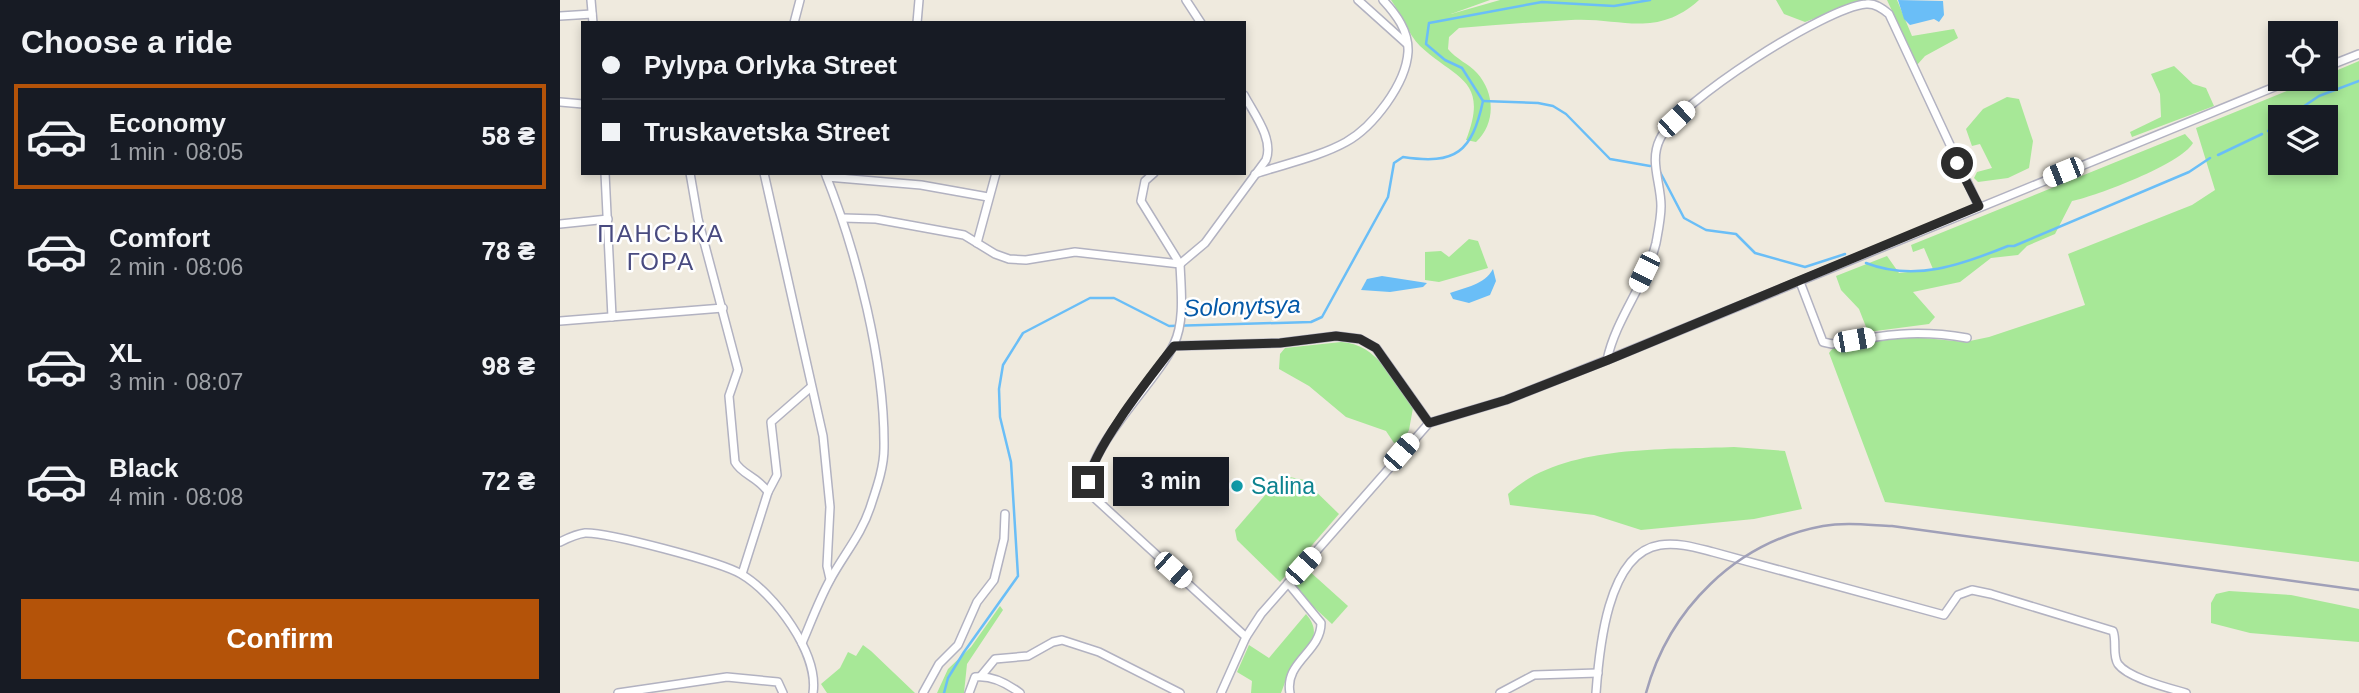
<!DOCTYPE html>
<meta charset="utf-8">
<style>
:root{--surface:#171b24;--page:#20242c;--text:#f1f3f6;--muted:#9ea1a6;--line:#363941;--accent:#b45309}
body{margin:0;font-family:Helvetica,sans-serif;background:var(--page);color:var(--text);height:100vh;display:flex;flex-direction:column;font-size:26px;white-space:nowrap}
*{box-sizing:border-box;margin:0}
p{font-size:23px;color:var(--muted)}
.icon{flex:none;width:38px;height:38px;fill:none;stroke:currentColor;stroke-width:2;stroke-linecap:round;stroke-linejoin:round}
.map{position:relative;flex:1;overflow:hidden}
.details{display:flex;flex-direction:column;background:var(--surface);width:560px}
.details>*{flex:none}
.top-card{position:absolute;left:21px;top:21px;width:665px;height:154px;border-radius:0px;box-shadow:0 4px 10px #0003;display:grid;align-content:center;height:154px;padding:0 21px;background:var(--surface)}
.tools{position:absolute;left:1708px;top:21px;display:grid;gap:14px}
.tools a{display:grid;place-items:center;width:70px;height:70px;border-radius:0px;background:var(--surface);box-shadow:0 4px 10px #0003;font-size:35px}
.end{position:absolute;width:32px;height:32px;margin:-16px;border:9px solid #2c2c2c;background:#fff;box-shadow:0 0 0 4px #fff}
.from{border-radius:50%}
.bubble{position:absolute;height:49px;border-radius:0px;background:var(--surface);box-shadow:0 4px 10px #0003;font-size:23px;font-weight:800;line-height:49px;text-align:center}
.car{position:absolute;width:21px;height:42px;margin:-21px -10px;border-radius:9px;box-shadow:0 0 5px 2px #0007;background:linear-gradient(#fff 24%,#345 0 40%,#fff 0 76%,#345 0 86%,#fff 0)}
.top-card b{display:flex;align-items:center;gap:24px;height:66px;font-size:26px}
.top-card b+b{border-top:2px solid var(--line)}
.top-card i{width:18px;height:18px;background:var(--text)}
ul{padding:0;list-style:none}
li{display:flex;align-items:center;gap:21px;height:105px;margin:0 14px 10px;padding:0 7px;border:4px solid transparent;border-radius:0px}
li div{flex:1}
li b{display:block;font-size:26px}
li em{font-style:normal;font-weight:800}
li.selected{border-color:var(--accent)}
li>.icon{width:63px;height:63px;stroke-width:1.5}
h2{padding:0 21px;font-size:32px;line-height:84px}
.primary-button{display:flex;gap:14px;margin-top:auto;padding:14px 21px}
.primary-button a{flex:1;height:80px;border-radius:0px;background:var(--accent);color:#fff;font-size:28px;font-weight:800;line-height:80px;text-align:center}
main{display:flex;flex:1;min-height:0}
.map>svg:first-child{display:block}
</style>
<main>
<section class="details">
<h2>Choose a ride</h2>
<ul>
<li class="selected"><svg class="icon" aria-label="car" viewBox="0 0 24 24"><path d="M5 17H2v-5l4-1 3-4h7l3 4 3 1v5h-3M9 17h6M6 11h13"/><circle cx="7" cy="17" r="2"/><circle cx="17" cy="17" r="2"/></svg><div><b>Economy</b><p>1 min · 08:05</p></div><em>58 ₴</em></li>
<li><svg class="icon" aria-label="car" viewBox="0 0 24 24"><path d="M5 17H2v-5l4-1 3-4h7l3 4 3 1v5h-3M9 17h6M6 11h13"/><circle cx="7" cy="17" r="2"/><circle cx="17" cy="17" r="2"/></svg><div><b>Comfort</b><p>2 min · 08:06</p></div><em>78 ₴</em></li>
<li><svg class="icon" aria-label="car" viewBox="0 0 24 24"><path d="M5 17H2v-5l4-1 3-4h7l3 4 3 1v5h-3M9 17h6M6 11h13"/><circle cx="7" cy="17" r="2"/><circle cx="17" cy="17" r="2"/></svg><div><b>XL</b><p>3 min · 08:07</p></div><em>98 ₴</em></li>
<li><svg class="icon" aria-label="car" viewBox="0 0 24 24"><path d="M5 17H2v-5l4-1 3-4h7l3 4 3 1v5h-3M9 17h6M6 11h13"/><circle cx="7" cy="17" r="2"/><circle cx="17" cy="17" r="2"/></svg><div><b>Black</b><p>4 min · 08:08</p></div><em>72 ₴</em></li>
</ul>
<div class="primary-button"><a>Confirm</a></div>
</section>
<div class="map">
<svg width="1799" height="693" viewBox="0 0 1799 693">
<rect width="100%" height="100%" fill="#efeade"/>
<g fill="#a7e897" fill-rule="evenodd">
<path d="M831,0h99l-39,14 49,-14h199c-43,39 -79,17 -128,20 -37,2 -75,5 -112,8l-10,9 -1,12c8,10 21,15 29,24 18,20 19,50 -1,69l-10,-2c24,-61 -11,-61 -46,-94 -12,-12 -19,-32 -29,-46z"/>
<path d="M1216,0h99l-17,2 -53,20 -21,-8z"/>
<path d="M1327,0h10l15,36 42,-7 4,9 -33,18 -8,9z"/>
<path d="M1799,61v501l-474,-60 -56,-149 4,-5 71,-12 61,6 24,-5 96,-32 -17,-51 124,-49 23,-15 -19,-62 120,-49h10v-4zM1720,117h46v46h-46z"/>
<path d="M1614,66l19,18 13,4 8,18 -82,31 -2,-5 31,-15 -1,-23 -9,-20z"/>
<path d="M1447,97l12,2 14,42 -4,27 -21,10 -30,4 -4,-4 3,-6 15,-4 -12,-24 -8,2 -6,-17 17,-20z"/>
<path d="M1625,134l8,9c-12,21 -96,53 -121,58l-17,33 -28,12 -9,9 -27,3 -31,24 -47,10 22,25 -6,7 -61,8 -9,-23 -18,-19 -5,-14 51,-20 12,17 34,-4 -9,-21 -11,4 -2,-7z"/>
<path d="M909,239l9,2 10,27 -49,14 -14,-2v-28l16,-1 8,6z"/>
<path d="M781,342c37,2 53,39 72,66l-4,22 -6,11 -9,2 -8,-12 -40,-14 -37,-31 -30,-17 1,-15 5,-6z"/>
<path d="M1174,447l51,4 17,58 -48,10 -113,11 -47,-15 -84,-10 -2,-11c53,-50 156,-44 226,-47z"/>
<path d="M725,476l19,4 35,34 -59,68 -43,-42 -2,-10 44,-51z"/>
<path d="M748,570l40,36 -16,18 -40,-37z"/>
<path d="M1669,591l62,4 68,14v33l-109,-9 -39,-10v-20l5,-9z"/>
<path d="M440,606l3,4 -36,54 -3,29h-27l11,-24 23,-22z"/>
<path d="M746,614c21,24 -5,38 -17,58 -3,6 -5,14 -8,21h-30l1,-12 -15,-9 12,-27 20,13z"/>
<path d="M303,645l8,6 44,42h-88l-6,-9 19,-16 8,-16 8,4z"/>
</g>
<g fill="#6abef7">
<path d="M1338,0l45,1 1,14 -5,7 -5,-3 -24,6 -6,-6z"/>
<path d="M933,269l3,12 -6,14 -21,8 -16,-4 -3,-6c16,-6 34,-8 43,-24z"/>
<path d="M822,276l45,7 -4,4 -33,5 -29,-2 6,-11z"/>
</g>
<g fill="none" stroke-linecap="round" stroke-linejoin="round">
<g stroke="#6abef7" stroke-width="2.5">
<path d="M923,101l55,2 15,3 13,8 44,45 40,7"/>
<path d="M1728,117l31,-21 40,-15"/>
<path d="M1708,131l12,-9"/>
<path d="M1658,155l44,-21"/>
<path d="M1099,170l25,48 22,12 30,4 19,19 50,14 40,-13"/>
<path d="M1306,263c49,19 95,2 142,-17h6l175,-74 21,-14"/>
<path d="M384,693l4,-15 16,-26 54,-76 -7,-114 -11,-45 -1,-28 4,-24 20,-32 67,-35h24l55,28 142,-4 11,-5 66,-120 6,-34 9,-6c53,8 69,-5 80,-56l-21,-33 -17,-8 -19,-16 3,-21 113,-21 72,4 36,-6"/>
</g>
<g stroke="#b2b2c1" stroke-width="10">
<g id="minor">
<path d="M31,0l2,23"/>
<path d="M626,0l15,23"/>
<path d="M798,0l49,44"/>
<path d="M0,16l32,-2"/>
<path d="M234,23l6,-23"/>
<path d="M357,23l2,-23"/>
<path d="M1766,67l33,-13"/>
<path d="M0,102l23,2"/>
<path d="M45,173l7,144"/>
<path d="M130,173l8,46 40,151 -9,26 6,66c7,13 22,14 33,30l-26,82"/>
<path d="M204,173l59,263 7,71 -3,59 3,13"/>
<path d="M594,173l-9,8 -4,20 39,63"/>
<path d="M695,174c29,-10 64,-17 91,-32 27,-15 60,-58 62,-90 1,-21 -12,-38 -25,-52"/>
<path d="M267,177l94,8 67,12"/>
<path d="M283,218l33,1 88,16 31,19 14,5 17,1 49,-8 105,12"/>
<path d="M0,224l48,-5"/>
<path d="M417,243l19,-70"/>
<path d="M620,264c1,25 5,57 -6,80 -19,41 -89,103 -86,148l158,145"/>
<path d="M620,264l25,-21 61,-83c8,-21 -12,-46 -22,-65"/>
<path d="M1240,282l23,60 9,2c51,-9 83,-15 135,-6"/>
<path d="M0,321l163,-13"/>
<path d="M614,346l106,-3 56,-7 24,3 16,9 53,75"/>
<path d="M1047,360c9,-42 39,-76 49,-117 2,-11 5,-25 5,-37 0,-23 -12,-45 -1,-67 16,-36 166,-132 206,-135 9,-1 16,4 23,10l90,193"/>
<path d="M208,492l9,-17 -6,-53 40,-35"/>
<path d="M0,542c8,-4 16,-8 25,-9 22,-1 136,29 156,41 33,19 78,79 72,119"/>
<path d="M728,583l33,40c0,29 -37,39 -31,70"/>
<path d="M242,643c9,-21 17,-43 28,-63 14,-26 32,-46 41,-75 6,-18 13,-38 13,-57 1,-86 -27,-195 -59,-275"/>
<path d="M421,676l14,-17 33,-3 25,-14 9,-2 37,12 81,41"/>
<path d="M58,693l109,-16 51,5 5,11"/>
<path d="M363,693l16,-29 19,-19 19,-43 17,-22 10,-41 1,-25"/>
<path d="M409,693l6,-16c16,-2 33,7 45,16"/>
<path d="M661,693l25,-56 15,-23 168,-191 77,-23 101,-40 687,-281"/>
<path d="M940,693l34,-18 64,-2"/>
<path d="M1036,693c3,-42 11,-140 64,-148 18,-3 37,3 53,7l231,63 14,-20 14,-5 19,4 122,37c4,10 -1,24 5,33 10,14 51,24 68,29"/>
</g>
</g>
<use href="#minor" stroke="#fff" stroke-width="7"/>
<path stroke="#a0a0b8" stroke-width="2.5" d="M1086,693c23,-84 90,-151 177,-167 22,-4 46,-1 69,0l467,64"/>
</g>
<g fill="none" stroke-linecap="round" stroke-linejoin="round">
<path stroke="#2c2c2c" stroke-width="9" d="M528,482c5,-34 63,-106 86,-136l106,-3 56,-7 24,3 16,9 53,75 77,-23 102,-40 371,-154 -22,-43"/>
</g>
<circle fill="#0f9aa8" stroke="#fff" stroke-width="2.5" cx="677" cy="486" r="7"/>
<g text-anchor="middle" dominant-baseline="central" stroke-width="5" stroke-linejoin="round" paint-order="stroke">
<g font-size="23" fill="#0d838f" stroke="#fff" text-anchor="start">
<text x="691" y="486">Salina</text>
</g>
<g font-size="24" letter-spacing="2" fill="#494b80" stroke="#fff">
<text x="101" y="233">ПАНСЬКА<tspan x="101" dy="28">ГОРА</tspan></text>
</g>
<g font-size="24" font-style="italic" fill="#0459a8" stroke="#fff">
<text transform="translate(682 306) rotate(-2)">Solonytsya</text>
</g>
</g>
</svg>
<div class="tools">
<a><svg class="icon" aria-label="locate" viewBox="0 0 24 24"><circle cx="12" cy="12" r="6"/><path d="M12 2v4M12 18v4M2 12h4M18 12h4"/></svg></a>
<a><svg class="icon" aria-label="layers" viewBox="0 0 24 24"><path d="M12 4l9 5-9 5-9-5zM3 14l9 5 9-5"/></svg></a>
</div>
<i class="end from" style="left:1397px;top:163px"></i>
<i class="end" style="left:528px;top:482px"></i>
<div class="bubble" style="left:553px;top:457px;width:116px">3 min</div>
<i class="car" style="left:1116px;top:119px;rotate:47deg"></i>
<i class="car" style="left:1503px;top:172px;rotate:248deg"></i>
<i class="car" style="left:1084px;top:272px;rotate:206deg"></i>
<i class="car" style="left:1294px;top:340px;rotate:80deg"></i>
<i class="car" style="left:841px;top:452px;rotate:41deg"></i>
<i class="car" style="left:743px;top:566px;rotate:42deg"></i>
<i class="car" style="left:613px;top:570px;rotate:132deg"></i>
<div class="top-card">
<b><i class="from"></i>Pylypa Orlyka Street</b>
<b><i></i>Truskavetska Street</b>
</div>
</div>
</main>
